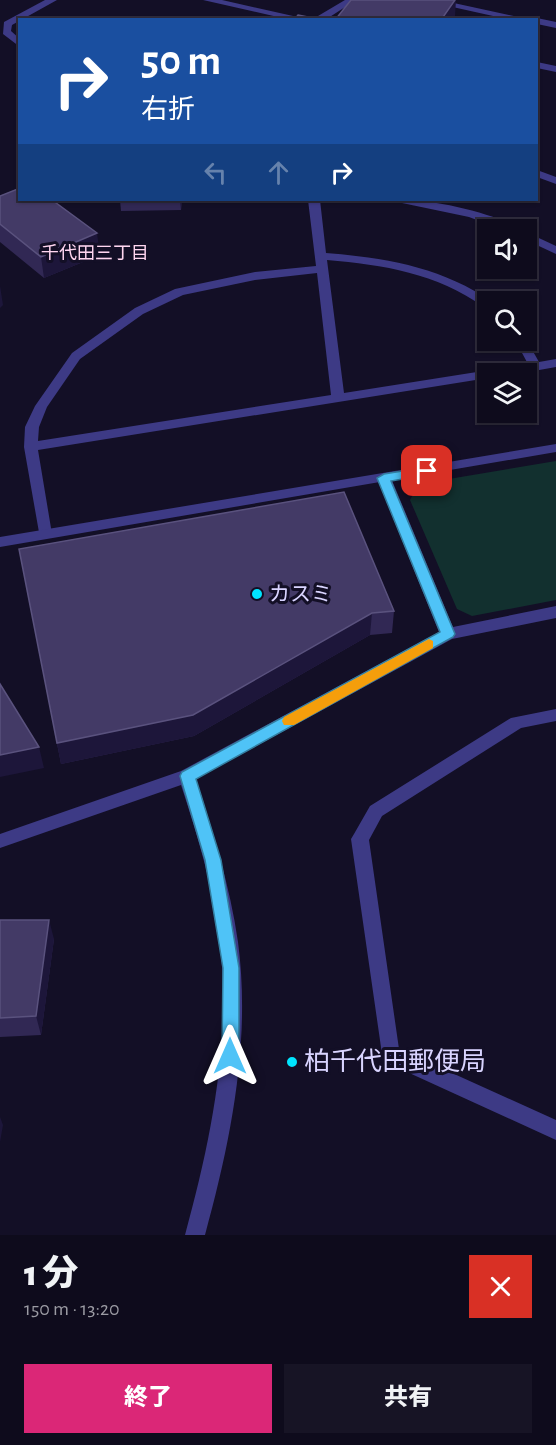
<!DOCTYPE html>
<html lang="ja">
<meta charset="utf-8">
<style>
body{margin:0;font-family:"Alegreya Sans","Noto Sans JP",sans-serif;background:#171425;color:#f1f3f6;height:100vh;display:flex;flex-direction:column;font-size:22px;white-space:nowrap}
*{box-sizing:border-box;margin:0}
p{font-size:20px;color:#9b9ba3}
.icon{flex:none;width:33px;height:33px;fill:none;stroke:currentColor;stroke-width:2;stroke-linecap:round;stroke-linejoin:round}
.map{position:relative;height:1235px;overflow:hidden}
.drawer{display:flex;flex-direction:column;background:#0e0b1c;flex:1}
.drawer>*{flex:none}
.hud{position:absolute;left:18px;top:18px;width:520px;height:183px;border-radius:0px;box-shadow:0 2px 4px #0004,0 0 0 2px #2e2b3b;background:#1a4fa0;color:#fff;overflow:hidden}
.tools{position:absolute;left:477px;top:219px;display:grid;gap:12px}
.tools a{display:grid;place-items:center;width:60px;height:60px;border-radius:0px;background:#0e0b1c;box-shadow:0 2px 4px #0004,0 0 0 2px #2e2b3b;font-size:30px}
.pin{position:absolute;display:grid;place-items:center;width:51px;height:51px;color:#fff;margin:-26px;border-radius:12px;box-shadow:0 3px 9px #0006}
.me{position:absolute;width:66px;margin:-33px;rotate:0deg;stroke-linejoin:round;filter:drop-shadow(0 0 4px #0008)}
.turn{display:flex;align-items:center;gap:21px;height:126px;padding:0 24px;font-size:27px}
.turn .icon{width:78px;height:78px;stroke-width:2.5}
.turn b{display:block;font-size:42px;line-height:51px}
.lanes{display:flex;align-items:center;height:57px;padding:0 24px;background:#0003;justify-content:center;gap:30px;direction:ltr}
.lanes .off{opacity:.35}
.round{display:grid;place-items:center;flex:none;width:63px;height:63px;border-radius:0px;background:#171425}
.summary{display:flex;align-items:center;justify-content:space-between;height:102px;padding:0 24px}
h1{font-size:36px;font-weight:800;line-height:45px}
.action{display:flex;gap:12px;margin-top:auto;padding:12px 24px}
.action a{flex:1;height:69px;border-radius:0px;background:#db2777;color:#fff;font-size:24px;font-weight:800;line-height:69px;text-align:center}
.action a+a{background:#171425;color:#f1f3f6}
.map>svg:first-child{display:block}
.green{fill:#12302f}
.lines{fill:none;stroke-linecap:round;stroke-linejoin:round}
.service{fill:#3d3a85;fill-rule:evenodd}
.pedestrian{fill:#3d3a85;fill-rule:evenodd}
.minor{fill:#3d3a85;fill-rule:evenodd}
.tertiary{fill:#3d3a85;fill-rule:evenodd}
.wall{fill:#312854}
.shaded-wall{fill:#1d163a}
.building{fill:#433a66;stroke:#5a527e;stroke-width:1.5}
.route{fill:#4fc3f7;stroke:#337fa1;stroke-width:1.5}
.slow{fill:#f59e0b}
.poi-dot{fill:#00e5ff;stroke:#130f26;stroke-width:2}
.labels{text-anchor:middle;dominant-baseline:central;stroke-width:6;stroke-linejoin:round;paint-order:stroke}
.far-neighbourhood-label{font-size:18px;fill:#ffd6f0;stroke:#130f26}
.poi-label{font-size:21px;fill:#d9d4ff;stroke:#130f26;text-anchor:start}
.near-poi-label{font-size:26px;fill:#d9d4ff;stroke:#130f26;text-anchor:start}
</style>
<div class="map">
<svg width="556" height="1235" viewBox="0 0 556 1235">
<rect width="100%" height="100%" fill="#130f26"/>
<path class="green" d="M 556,461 L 556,600 L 472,616 L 457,609 L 410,500 L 419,484 Z"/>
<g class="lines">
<path class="service" d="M 556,709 L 556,721 L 521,728 L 382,816 L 369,840 L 399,1049 L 556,1120 L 556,1140 L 383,1061 L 351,839 L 354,834 L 370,806 L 511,718 Z"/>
<path class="pedestrian" d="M 345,0 L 356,0 L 325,20 L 306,20 L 318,16 Z"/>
<path class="minor" d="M 45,0 L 57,0 L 12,25 L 11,31 L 20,39 L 20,47 L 3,34 L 4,22 Z
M 203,0 L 222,0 L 311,20 L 291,20 Z
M 421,0 L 440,0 L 532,20 L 511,20 Z
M 537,18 L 556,22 L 556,28 L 537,24 L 537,20 L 533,20 Z
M 537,62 L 556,66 L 556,72 L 537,68 Z
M 308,200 L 320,200 L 326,253 C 386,258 442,267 492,302 L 488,302 L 488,307 L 484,307 C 436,273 384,265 327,260 L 344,393 L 528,364 L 515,340 L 526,339 L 539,362 L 556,359 L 556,367 L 517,374 L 488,374 L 488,378 L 38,450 L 52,534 L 50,538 L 40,538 L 24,447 L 25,427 L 35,406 L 72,353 L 135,308 L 175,289 L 255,272 L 316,266 ZM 317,273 L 331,395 L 38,441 L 39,427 L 47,407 L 80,359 L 143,314 L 183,295 L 255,280 Z
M 396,200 C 423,197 499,213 520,230 L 503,230 L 469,217 L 402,203 Z
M 526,232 L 556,246 L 556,254 L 526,240 Z
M 384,473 L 391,478 L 453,627 L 556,606 L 556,618 L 452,639 L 196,779 C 213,832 230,886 238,942 C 251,1041 231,1140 205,1235 L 185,1235 C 211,1140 231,1042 220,944 C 214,889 198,837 181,785 L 0,848 L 0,834 L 181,771 L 439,632 L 377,478 Z"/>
<path class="tertiary" d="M 537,170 L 556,177 L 556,184 L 537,177 Z
M 556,444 L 556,452 L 0,547 L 0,537 Z"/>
</g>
<path class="wall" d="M 0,196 L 100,255 L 44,278 L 0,242 Z
M 120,200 L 182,200 L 181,210 L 121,211 Z
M 183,200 L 237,200 L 237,202 L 184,203 Z
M 19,549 L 394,611 L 392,633 L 370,635 L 194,736 L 61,764 Z
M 0,920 L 54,939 L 41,1035 L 0,1037 Z"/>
<path class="shaded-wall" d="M 455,0 L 456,0 L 455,16 L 453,20 L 441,20 Z
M 180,200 L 182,200 L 181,210 Z
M 97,233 L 100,255 L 44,278 L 41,257 Z
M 0,286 L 3,305 L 0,308 Z
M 372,613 L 370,635 L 194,736 L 61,764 L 57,743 Z
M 39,747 L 44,768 L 0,777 L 0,755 Z
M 49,920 L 54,939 L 41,1035 L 36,1016 Z
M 0,1117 L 3,1125 L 0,1142 Z"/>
<path class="building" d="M 351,0 L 455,0 L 441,20 L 335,20 Z
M 298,15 L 323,20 L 294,20 Z
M 20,188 L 20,200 L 52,200 L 97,233 L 41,257 L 0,224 L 0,196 Z
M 344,492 L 394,611 L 372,613 L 193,715 L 57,743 L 19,549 Z
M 0,684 L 39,747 L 0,755 Z
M 0,920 L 49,920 L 36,1016 L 0,1018 Z"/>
<path class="route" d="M 427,467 L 431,468 L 431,474 L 391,481 L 455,634 L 453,637 L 196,779 L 221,860 L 239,968 L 239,1056 L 236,1062 L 230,1064 L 224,1062 L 222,1056 L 223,968 L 205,860 L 180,776 L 182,772 L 440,632 L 377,478 L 384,474 Z"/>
<path class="slow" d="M 429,639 L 433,641 L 433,648 L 294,725 L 284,725 L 282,721 L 284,717 Z"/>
<g class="poi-dot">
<circle cx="257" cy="594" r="6"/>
<circle cx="292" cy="1062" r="6"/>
</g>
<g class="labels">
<g class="far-neighbourhood-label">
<text x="95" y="254">千代田三丁目</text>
</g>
<g class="poi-label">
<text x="269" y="594">カスミ</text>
</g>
<g class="near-poi-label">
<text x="304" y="1062">柏千代田郵便局</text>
</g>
</g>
</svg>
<div class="tools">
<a><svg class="icon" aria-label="sound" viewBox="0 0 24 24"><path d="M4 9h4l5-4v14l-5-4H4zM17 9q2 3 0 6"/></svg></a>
<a><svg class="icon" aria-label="search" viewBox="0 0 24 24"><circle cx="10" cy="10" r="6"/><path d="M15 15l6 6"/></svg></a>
<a><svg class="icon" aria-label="layers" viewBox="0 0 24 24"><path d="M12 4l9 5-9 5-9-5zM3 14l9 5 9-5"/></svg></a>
</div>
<div class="pin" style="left:427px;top:471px;background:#d93025"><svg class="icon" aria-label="arrive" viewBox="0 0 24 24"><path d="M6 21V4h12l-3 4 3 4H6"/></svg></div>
<svg class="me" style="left:230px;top:1056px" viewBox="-20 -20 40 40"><path d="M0-17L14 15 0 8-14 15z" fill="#4fc3f7" stroke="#fff" stroke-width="4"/></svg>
<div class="hud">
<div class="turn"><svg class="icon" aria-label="right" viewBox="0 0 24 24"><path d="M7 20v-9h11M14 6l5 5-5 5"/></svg><div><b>50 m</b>右折</div></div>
<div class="lanes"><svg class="icon off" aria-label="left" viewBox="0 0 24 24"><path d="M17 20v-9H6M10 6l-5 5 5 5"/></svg><svg class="icon off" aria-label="ahead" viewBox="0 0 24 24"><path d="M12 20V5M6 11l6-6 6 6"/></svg><svg class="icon" aria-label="right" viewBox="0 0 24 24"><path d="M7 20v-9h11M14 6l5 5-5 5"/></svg></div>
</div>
</div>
<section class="drawer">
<div class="summary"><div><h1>1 分</h1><p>150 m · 13:20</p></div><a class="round" style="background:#d93025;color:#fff"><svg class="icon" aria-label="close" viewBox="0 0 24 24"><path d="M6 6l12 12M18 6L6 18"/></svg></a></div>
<div class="action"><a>終了</a><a>共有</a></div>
</section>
